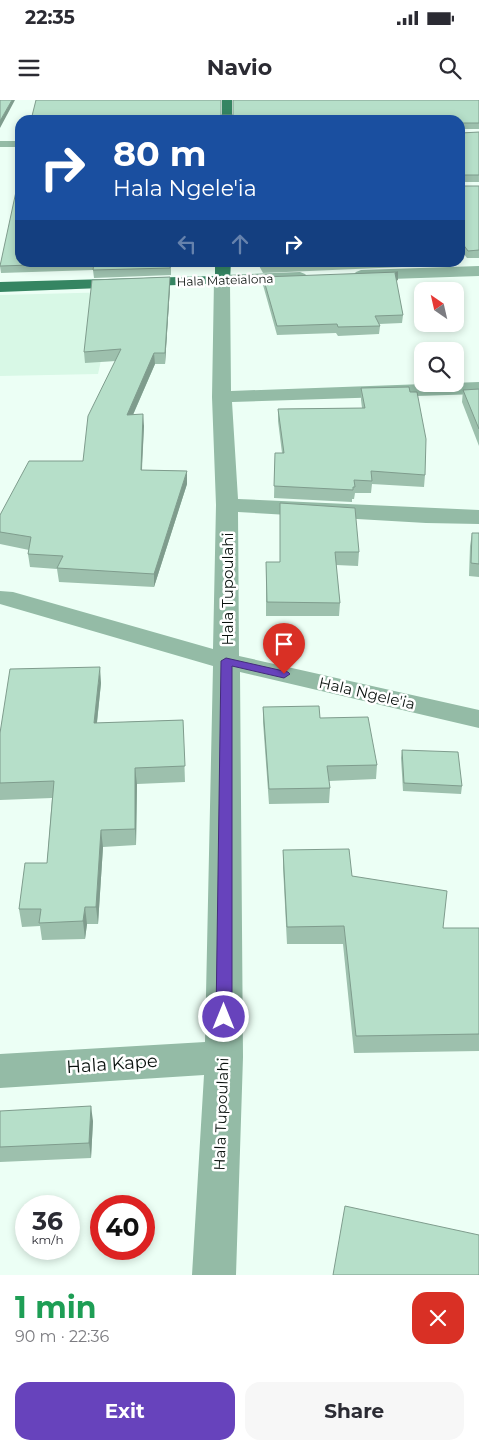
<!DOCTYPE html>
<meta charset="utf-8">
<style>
body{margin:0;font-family:Montserrat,sans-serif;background:#f7f7f7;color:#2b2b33;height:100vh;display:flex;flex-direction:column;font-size:19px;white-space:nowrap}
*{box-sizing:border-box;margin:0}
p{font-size:16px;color:#7c7c81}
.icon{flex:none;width:28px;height:28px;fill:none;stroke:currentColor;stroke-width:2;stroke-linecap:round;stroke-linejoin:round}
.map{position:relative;height:1175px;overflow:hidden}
.details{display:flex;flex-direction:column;background:#fff;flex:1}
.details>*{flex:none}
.guide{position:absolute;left:15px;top:15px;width:450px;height:152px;border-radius:15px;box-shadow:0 2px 8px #0003;background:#1a4fa0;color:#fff;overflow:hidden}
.needle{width:32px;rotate:326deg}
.buttons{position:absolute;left:414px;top:182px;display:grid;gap:10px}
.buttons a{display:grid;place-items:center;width:50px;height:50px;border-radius:10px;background:#fff;box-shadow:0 2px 8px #0003;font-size:25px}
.speed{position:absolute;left:15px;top:1095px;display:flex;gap:10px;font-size:25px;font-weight:700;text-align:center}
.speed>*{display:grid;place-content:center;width:65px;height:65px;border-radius:50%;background:#fff;box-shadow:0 2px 8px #0003;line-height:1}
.speed small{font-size:12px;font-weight:400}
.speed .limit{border:8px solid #d22;background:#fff;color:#111}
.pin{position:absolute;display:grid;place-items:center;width:42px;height:42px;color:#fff;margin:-51px -21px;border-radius:50% 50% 50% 0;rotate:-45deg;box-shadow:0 0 5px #0007}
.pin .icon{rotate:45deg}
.me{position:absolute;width:55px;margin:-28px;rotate:0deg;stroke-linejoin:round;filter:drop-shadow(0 0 4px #0008)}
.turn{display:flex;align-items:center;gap:18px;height:105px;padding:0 15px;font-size:22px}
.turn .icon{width:65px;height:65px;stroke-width:2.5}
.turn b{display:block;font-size:35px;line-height:42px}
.lanes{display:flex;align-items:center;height:48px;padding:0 15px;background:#0003;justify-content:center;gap:25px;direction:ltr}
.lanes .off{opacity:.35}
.round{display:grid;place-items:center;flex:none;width:52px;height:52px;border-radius:15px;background:#f7f7f7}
.headline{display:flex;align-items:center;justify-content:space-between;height:85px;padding:0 15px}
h1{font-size:30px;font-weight:700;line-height:38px;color:#1e9e55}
.cta{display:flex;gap:10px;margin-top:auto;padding:10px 15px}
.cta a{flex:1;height:58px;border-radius:15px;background:#6743bc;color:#fff;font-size:20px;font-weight:700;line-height:58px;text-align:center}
.cta a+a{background:#f7f7f7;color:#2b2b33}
.status{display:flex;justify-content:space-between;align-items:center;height:35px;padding:0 25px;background:#fff;direction:ltr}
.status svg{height:14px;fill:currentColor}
header{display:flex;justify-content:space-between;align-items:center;height:65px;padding:0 15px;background:#fff;font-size:22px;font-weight:700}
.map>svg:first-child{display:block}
.built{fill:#d8f8e6}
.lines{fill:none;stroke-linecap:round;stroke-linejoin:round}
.minor{fill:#94bba6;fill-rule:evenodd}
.major{fill:#358562;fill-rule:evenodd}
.wall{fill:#9dc0ad}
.shaded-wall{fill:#7f9c8d}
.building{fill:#b6dfc9;stroke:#7f9c8d}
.route{fill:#6743bc;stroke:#432c7a}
.labels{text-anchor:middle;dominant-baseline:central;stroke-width:5;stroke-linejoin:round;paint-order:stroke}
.far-street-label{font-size:12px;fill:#0b130f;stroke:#fff}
.street-label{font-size:15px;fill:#0b130f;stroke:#fff}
.near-street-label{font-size:18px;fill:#0b130f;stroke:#fff}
</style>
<div class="status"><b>22:35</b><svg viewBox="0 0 49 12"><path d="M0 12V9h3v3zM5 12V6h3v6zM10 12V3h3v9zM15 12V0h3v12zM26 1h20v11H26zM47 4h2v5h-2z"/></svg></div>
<header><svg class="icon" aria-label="menu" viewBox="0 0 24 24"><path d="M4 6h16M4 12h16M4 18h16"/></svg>Navio<svg class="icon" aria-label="search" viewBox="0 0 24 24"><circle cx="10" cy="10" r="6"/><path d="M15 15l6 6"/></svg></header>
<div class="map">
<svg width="479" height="1175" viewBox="0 0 479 1175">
<rect width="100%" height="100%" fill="#ecfff5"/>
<path class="built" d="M 116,192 L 98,274 L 0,276 L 0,195 Z"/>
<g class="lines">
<path class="minor" d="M 0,41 L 20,41 L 20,47 L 0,47 Z
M 479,166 L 479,176 L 361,180 L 356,178 L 353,175 L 356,172 L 361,170 Z
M 300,172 L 305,174 L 308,177 L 305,180 L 230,184 L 231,291 L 479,282 L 479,294 L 232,302 L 238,399 L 479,410 L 479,424 L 426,423 L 238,412 L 239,556 L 479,610 L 479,628 L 240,572 L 243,957 L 236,1175 L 192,1175 L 204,975 L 0,988 L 0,954 L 205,942 L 213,566 L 0,504 L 0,491 L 13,492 L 213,549 L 216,405 L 212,297 L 214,180 L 216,177 L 222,175 Z"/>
<path class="major" d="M 222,0 L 232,0 L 232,20 L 222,20 Z
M 215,162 L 231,162 L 230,180 L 228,183 L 0,192 L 0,182 L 215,176 Z"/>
</g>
<path class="wall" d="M 479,0 L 479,29 L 460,29 L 460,20 L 31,20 L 233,15 Z
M 460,32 L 461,33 L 479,32 L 479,82 L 460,82 Z
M 460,86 L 479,86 L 479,158 L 467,158 L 460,149 Z
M 20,162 L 177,162 L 177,167 L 171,167 L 171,175 L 94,178 L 93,170 L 1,173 L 0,166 Z
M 257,162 L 403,162 L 402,167 L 263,173 Z
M 170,177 L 170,187 L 165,264 L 155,264 L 133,315 L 144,326 L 142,370 L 187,371 L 187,384 L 154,487 L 59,482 L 57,469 L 30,467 L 28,454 L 29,450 L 0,444 L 0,415 L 83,361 L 116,261 L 85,263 L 84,252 Z
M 263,177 L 398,180 L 396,181 L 403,215 L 402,223 L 379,224 L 380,226 L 379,234 L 338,236 L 336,233 L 277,235 L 263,185 Z
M 361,288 L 425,375 L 424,387 L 372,384 L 371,393 L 355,393 L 354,399 L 352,399 L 352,402 L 274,398 L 275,353 L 282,353 L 278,321 L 278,309 L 362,308 L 361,300 Z
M 479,289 L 479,346 L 462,302 L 463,290 Z
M 280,403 L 359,452 L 358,466 L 336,465 L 340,503 L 339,516 L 266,516 L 266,462 L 280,462 Z
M 472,433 L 479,433 L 479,477 L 469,476 L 470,446 Z
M 101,583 L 97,623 L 183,620 L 185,682 L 137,684 L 136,745 L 103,747 L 98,824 L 87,824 L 85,839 L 42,840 L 40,826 L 22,827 L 19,809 L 47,763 L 52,698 L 0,700 L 0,633 Z
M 263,607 L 320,618 L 377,665 L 376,679 L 329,681 L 330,688 L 329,703 L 269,704 L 263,622 Z
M 402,650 L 462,686 L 461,694 L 403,691 L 401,658 Z
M 283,750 L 352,776 L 443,828 L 479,828 L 479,951 L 354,953 L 343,844 L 287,844 L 283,767 Z
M 0,1011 L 93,1021 L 91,1058 L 0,1062 Z"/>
<path class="shaded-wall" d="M 12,0 L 15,0 L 0,28 L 0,21 Z
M 398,172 L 398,180 L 394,181 L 395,173 Z
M 170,177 L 170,187 L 165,264 L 165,253 Z
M 154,253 L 155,264 L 128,326 L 127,315 Z
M 143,314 L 144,326 L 141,382 L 141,370 Z
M 187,371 L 187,384 L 154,487 L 154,474 Z
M 100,567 L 101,583 L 95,640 L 94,623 Z
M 135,668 L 137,684 L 136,745 L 135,729 Z
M 101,730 L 103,747 L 98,824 L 96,807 Z
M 85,807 L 87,824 L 85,839 L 83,821 Z
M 91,1006 L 93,1021 L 91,1058 L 89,1043 Z"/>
<path class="building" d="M 0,0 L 12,0 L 0,21 Z
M 36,0 L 221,0 L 221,15 L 233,15 L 233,0 L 479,0 L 479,23 L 461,23 L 460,25 L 460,20 L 31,20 Z
M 460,32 L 461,33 L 479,32 L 479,75 L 460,75 Z
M 20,73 L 20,162 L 171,162 L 170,168 L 93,170 L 94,163 L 0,166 Z
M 460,86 L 479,86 L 479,150 L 468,151 L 460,140 Z
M 261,162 L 336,162 L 263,166 Z
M 398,172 L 395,173 L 403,215 L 375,216 L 380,226 L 338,227 L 337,224 L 277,226 L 263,177 Z
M 170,177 L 165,253 L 154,253 L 127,315 L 143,314 L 141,370 L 187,371 L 154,474 L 57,468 L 63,456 L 28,454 L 31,437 L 0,432 L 0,415 L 29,361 L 83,361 L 88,316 L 121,249 L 84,252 L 92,180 Z
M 409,287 L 410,292 L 417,292 L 426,339 L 425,375 L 371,371 L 372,381 L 354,380 L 355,387 L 353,387 L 353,390 L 274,386 L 275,353 L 284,353 L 278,309 L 365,308 L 361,288 Z
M 479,289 L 479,329 L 463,290 Z
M 280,403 L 355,408 L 359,452 L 335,452 L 340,503 L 267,502 L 266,462 L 280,462 Z
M 472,433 L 479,433 L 479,464 L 471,463 Z
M 100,567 L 94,623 L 183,620 L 185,666 L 135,668 L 135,729 L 101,730 L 96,807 L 85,807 L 83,821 L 39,823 L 41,809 L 19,809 L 25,763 L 47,763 L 54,681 L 0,683 L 0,633 L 10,569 Z
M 319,606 L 320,618 L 368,617 L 377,665 L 327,666 L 330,688 L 269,689 L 263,607 Z
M 402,650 L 458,652 L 462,686 L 404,683 Z
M 349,749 L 352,776 L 447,791 L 443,828 L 479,828 L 479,934 L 356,936 L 344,826 L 287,827 L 283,750 Z
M 91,1006 L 89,1043 L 0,1047 L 0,1011 Z
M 345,1106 L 479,1135 L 479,1175 L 333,1175 Z"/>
<path class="route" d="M 226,558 L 288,572 L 290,574 L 284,578 L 232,566 L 232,917 L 230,922 L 224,924 L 219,922 L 216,917 L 221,561 Z"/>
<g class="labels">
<g class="far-street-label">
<text transform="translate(225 180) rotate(-2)">Hala Mateialona</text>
</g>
<g class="street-label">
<text transform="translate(227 489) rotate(-90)">Hala Tupoulahi</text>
<text transform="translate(367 593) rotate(13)">Hala Ngele'ia</text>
<text transform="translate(221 1014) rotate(-88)">Hala Tupoulahi</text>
</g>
<g class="near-street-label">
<text transform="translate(112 964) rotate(-4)">Hala Kape</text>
</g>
</g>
</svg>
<div class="buttons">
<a><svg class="needle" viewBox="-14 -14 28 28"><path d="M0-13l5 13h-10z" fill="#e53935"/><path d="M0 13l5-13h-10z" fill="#7c7c81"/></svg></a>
<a><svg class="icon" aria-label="search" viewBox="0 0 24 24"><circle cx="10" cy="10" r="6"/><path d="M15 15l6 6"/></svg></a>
</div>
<div class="speed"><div>36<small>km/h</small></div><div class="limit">40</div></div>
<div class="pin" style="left:284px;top:574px;background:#d93025"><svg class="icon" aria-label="arrive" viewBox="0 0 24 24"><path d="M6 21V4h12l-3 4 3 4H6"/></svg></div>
<svg class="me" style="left:224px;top:917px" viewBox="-20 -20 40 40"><circle r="17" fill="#6743bc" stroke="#fff" stroke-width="3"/><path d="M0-11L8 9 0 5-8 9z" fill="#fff"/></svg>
<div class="guide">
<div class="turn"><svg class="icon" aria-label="right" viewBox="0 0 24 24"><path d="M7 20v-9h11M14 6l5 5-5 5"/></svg><div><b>80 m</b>Hala Ngele'ia</div></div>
<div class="lanes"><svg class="icon off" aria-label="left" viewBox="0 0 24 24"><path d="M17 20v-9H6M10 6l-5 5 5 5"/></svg><svg class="icon off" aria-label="ahead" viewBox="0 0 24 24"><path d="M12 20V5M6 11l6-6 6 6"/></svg><svg class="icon" aria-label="right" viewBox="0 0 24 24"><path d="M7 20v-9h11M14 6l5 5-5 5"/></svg></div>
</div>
</div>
<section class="details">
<div class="headline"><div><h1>1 min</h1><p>90 m · 22:36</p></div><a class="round" style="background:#d93025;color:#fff"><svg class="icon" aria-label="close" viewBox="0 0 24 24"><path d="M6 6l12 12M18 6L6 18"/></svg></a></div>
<div class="cta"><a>Exit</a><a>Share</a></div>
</section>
